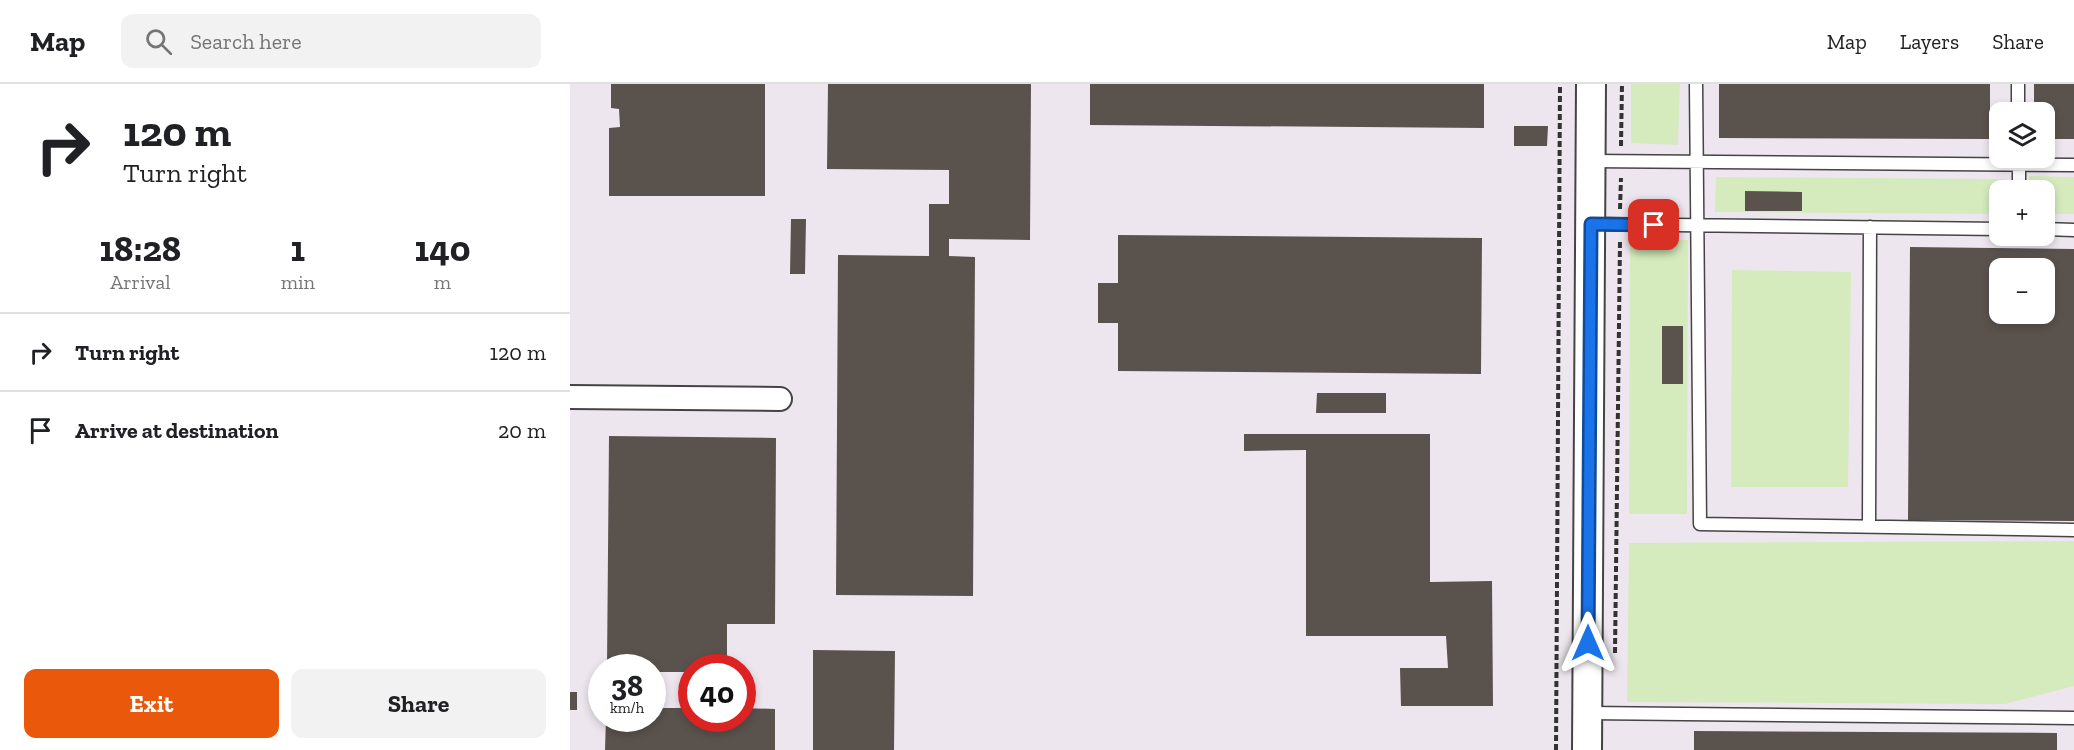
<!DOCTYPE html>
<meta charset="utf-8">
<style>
body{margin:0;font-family:"Zilla Slab",serif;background:#f2f2f2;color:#202124;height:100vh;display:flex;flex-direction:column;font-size:22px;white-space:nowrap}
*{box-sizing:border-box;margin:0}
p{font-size:20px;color:#757577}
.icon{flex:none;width:33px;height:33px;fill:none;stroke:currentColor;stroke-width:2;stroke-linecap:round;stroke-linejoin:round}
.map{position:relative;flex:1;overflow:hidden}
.side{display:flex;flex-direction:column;background:#fff;width:570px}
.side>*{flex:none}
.banner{background:#fff;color:#202124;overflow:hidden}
.controls{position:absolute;left:1419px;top:18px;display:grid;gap:12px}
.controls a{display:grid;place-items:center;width:66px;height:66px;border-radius:12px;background:#fff;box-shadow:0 3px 9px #0003;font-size:30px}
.speed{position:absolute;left:18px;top:570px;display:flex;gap:12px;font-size:30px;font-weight:700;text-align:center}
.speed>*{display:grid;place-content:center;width:78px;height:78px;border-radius:50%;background:#fff;box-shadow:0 3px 9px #0003;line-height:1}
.speed small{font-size:15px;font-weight:400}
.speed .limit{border:9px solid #d22;background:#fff;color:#111}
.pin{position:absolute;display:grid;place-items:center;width:51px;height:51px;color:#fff;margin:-26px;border-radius:12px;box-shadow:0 3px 9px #0006}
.me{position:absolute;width:66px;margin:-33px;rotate:0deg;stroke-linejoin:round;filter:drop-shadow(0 0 4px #0008)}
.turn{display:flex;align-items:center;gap:21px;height:126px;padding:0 24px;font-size:27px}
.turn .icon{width:78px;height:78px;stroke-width:2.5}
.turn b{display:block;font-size:42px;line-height:51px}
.eta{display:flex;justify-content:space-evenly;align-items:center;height:102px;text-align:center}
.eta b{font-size:36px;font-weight:700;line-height:42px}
.cta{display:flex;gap:12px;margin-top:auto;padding:12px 24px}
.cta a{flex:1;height:69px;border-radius:12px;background:#ea580c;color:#fff;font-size:24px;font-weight:700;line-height:69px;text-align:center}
.cta a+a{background:#f2f2f2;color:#202124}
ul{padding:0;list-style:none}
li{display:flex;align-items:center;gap:18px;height:78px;padding:0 24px;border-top:2px solid #e0e0e0}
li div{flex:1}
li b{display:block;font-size:22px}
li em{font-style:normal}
header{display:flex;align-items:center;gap:36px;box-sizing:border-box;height:84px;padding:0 30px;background:#fff;border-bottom:2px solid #e0e0e0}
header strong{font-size:28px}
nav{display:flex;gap:33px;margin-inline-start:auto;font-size:21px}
.search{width:420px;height:54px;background:#f2f2f2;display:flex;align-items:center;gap:15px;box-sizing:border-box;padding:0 21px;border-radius:12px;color:#757577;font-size:22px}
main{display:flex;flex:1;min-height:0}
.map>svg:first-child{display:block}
.industrial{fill:#eee6ef;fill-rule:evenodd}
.green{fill:#d5ebbd}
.building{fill:#5a524d;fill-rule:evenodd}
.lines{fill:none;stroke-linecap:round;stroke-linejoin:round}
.service-casing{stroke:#444;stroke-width:15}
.minor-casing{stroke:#444;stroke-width:26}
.tertiary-casing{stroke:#444;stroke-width:32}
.path{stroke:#333;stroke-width:4;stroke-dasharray:6 3;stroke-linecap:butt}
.service{stroke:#fff;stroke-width:12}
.minor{stroke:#fff;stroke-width:22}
.tertiary{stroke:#fff;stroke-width:28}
.route-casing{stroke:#114b97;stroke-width:15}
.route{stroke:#1a73e8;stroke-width:10}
</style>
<header>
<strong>Map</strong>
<div class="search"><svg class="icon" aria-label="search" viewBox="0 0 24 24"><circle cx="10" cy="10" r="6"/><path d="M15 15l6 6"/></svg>Search here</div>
<nav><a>Map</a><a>Layers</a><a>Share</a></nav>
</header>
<main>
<section class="side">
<div class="banner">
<div class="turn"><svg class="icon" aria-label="right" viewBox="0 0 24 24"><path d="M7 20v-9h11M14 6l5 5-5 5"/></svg><div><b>120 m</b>Turn right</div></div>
</div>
<div class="eta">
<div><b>18:28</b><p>Arrival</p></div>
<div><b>1</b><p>min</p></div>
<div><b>140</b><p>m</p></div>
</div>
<ul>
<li><svg class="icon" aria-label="right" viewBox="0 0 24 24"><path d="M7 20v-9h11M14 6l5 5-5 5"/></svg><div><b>Turn right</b></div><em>120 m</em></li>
<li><svg class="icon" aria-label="arrive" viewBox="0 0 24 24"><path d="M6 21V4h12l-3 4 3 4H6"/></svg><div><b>Arrive at destination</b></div><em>20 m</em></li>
</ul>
<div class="cta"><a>Exit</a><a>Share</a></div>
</section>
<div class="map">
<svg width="1504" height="666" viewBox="0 0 1504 666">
<rect width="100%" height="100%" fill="#fffdf5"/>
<path class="industrial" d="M 0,0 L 1504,0 L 1504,666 L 0,666 ZM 1430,28 L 1474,28 L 1474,74 L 1430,74 ZM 1430,106 L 1474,106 L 1474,152 L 1430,152 ZM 1430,184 L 1474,184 L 1474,230 L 1430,230 ZM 32,584 L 82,584 L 82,634 L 32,634 ZM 122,584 L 172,584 L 172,634 L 122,634 Z"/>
<path class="green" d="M 1061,0 L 1110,0 L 1108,61 L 1061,59 Z
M 1459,92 L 1504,93 L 1504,130 L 1475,130 L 1474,106 L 1459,106 Z
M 1146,93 L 1433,95 L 1433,106 L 1430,106 L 1429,130 L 1145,128 Z
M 1060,155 L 1118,156 L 1117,430 L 1059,430 Z
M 1162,186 L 1281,188 L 1278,403 L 1161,403 Z
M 1504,457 L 1504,602 L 1435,620 L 1057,618 L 1059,459 Z"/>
<path class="building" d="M 41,0 L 195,0 L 195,112 L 39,112 L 39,44 L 50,43 L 49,25 L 41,24 Z
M 258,0 L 461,0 L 460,156 L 379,155 L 379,172 L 405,173 L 403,512 L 266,511 L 268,171 L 359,172 L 359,120 L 379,120 L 379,86 L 257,85 Z
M 520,0 L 914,0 L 914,44 L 520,41 Z
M 1149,0 L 1420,0 L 1420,55 L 1149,54 Z
M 1464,0 L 1504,0 L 1504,55 L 1474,55 L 1474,28 L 1464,28 Z
M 944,42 L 978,42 L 977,62 L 944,62 Z
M 1175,107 L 1232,108 L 1232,127 L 1175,127 Z
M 221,135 L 236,135 L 235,190 L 220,190 Z
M 548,151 L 912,154 L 911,290 L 548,287 L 548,239 L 528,239 L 528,199 L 548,199 Z
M 1340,163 L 1504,165 L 1504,437 L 1338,436 ZM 1430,184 L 1474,184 L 1474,230 L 1430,230 Z
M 1092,242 L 1113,242 L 1113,300 L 1092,300 Z
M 747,309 L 816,309 L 816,329 L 746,329 Z
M 674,350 L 860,350 L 860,498 L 922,497 L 923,622 L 831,622 L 830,584 L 878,584 L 876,552 L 736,552 L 736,366 L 674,367 Z
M 39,352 L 206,354 L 205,540 L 157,540 L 157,584 L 122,584 L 122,588 L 82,588 L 82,584 L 37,584 Z
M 243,566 L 325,567 L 324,666 L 243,666 Z
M 0,608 L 7,608 L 7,626 L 0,626 Z
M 82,624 L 122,624 L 122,634 L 172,634 L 172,624 L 205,625 L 205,666 L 35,666 L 36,634 L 82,634 Z
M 1124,647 L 1487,649 L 1487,666 L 1124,666 Z"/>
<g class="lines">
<g class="service-casing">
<path id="service" d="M 1126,0 L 1130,440 L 1504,446
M 1448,0 L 1448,28
M 1449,75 L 1449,106
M 1020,77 L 1504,81
M 1021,140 L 1430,145
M 1474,145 L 1504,146
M 1299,442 L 1300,143
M 1018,629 L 1504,634"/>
</g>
<g class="minor-casing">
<path id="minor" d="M 0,313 L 210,315"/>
</g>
<g class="tertiary-casing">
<path id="tertiary" d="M 1017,666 L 1021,0"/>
</g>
<path class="path" d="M 1051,62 L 1052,0
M 1050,125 L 1051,94
M 1045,569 L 1050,157
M 986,666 L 990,0"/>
<use href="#service" class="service"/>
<use href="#minor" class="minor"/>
<use href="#tertiary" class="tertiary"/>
</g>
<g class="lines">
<g class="route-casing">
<path id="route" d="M 1018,559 L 1021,140 L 1084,141"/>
</g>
<use href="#route" class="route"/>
</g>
</svg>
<div class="controls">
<a><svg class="icon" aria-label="layers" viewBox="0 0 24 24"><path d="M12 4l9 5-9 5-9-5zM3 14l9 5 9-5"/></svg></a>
<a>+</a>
<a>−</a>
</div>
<div class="speed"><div>38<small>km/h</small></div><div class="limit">40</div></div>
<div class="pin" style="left:1084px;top:141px;background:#d93025"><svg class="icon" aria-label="arrive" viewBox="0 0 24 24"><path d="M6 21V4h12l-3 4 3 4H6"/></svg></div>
<svg class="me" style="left:1018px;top:559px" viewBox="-20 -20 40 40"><path d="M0-17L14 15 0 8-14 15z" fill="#1a73e8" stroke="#fff" stroke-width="4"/></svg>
</div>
</main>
